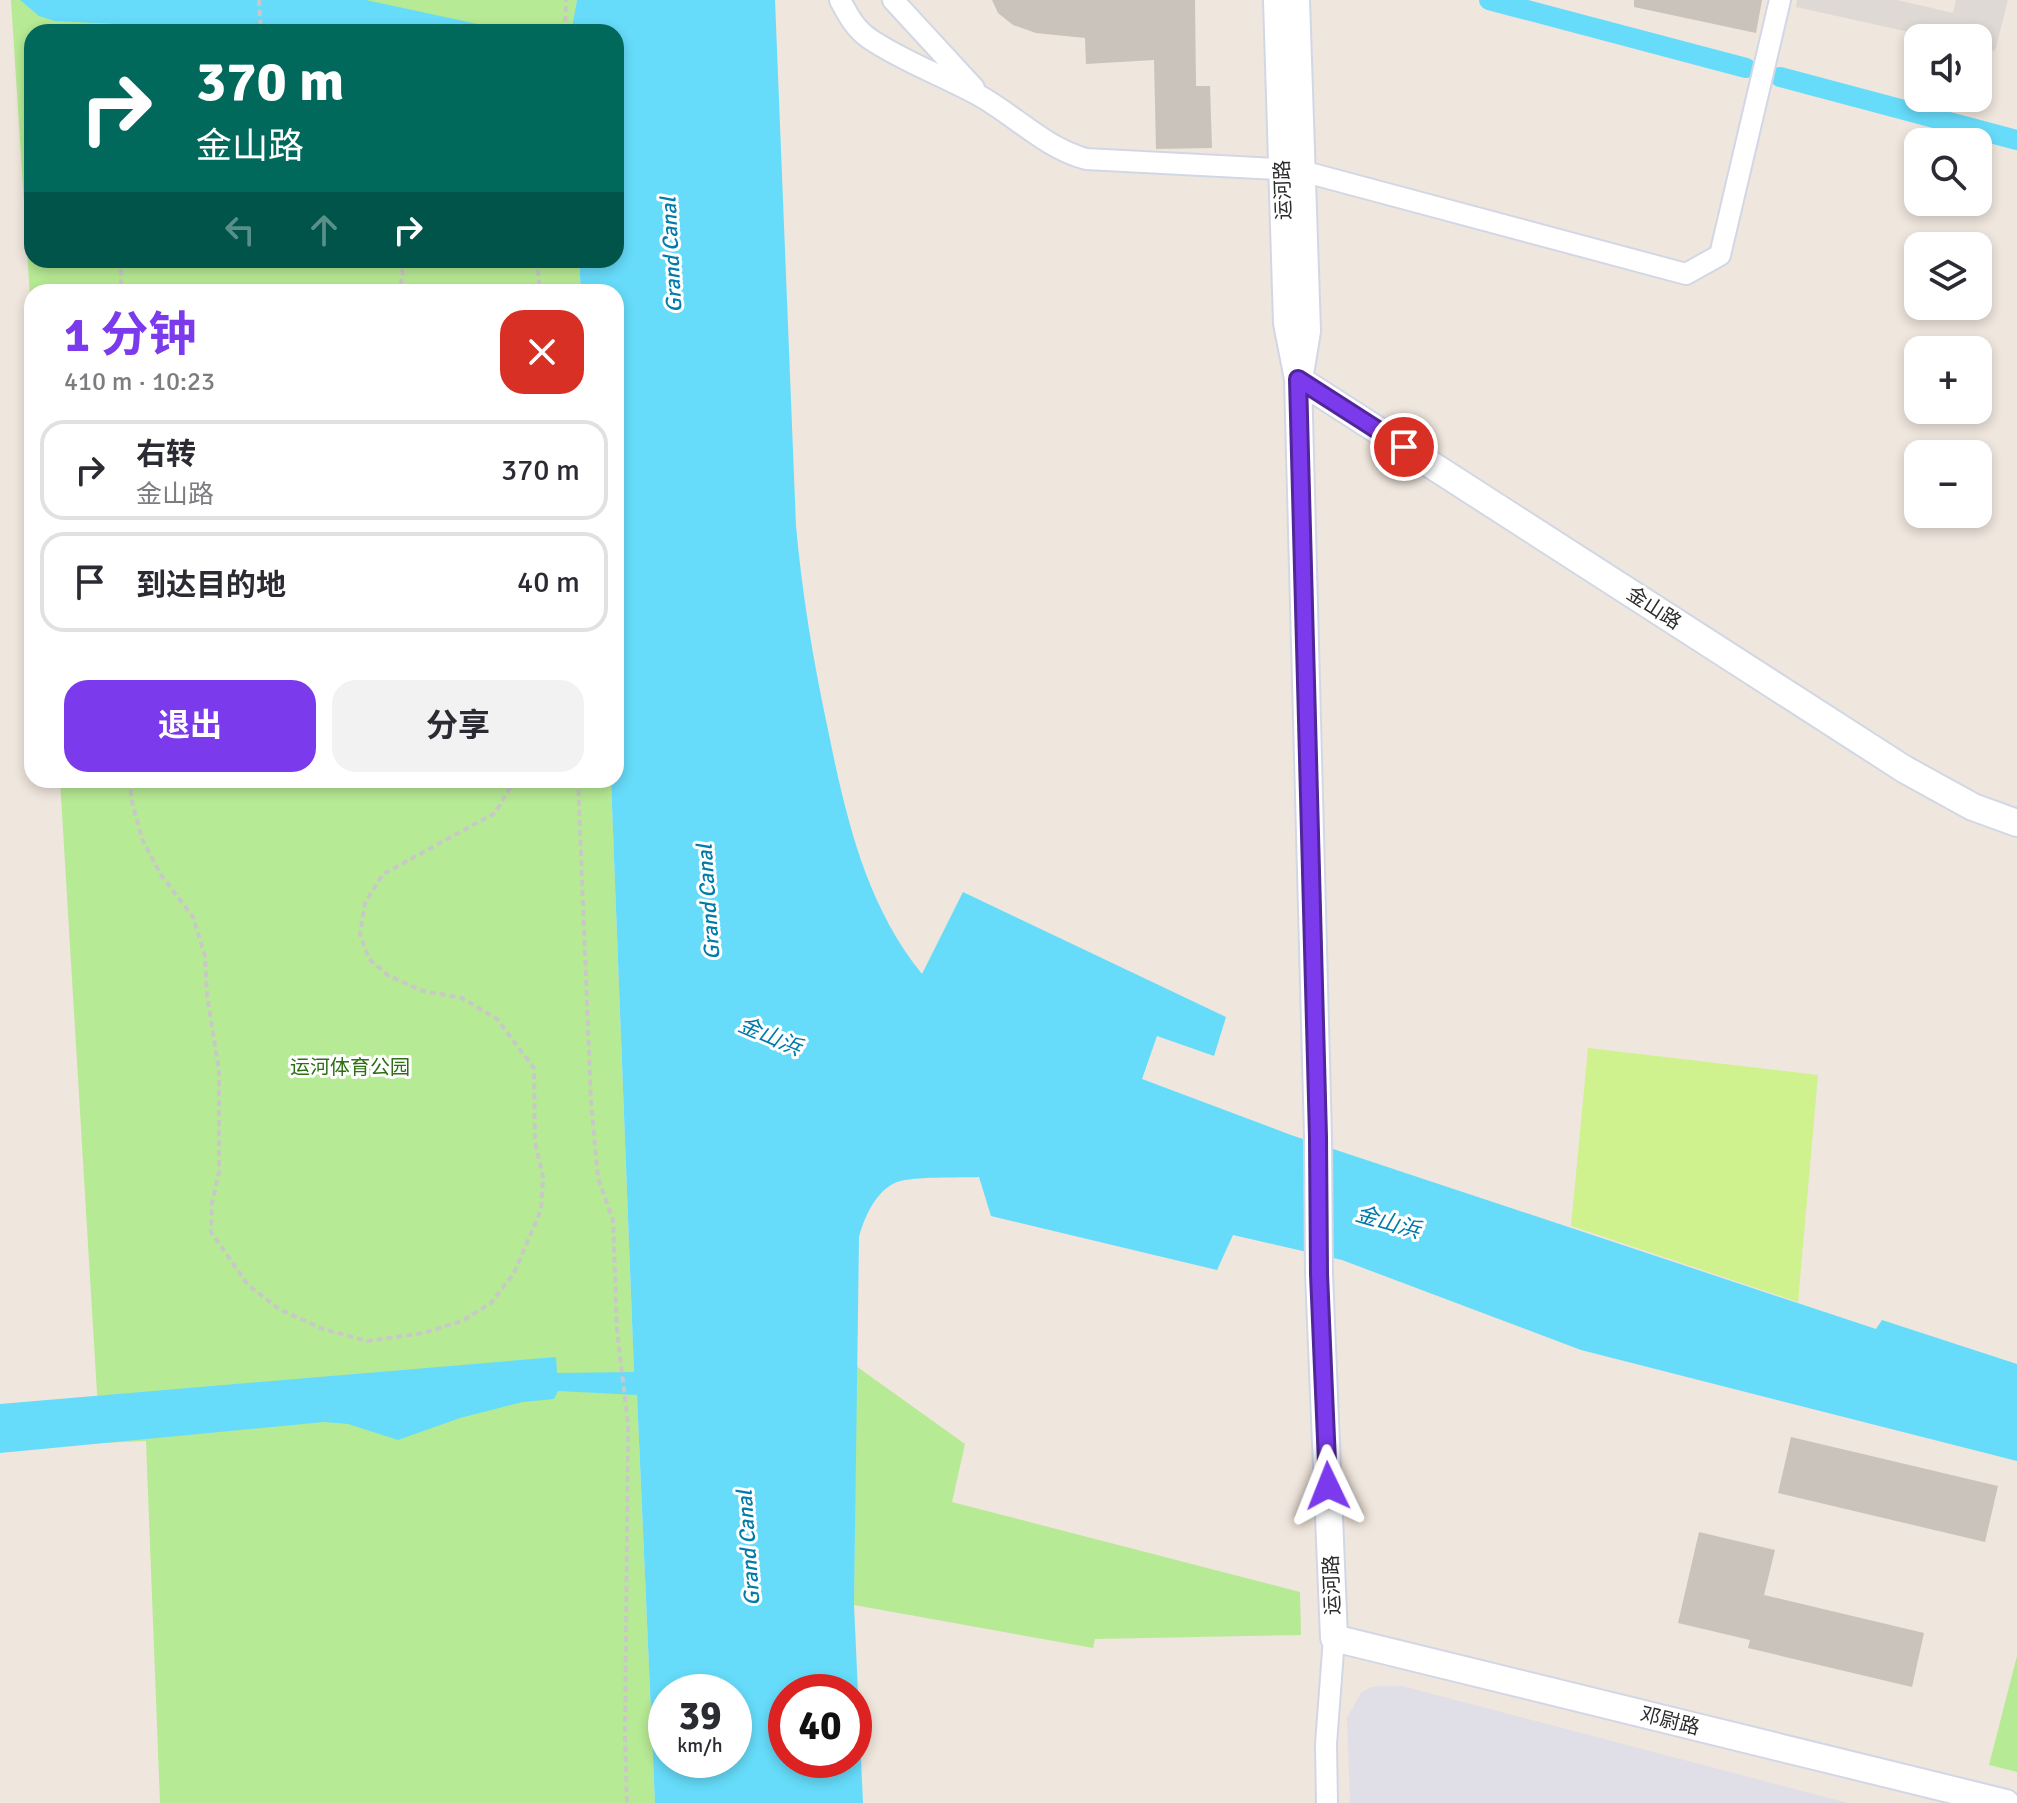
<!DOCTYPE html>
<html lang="zh">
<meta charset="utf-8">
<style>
body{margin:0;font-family:Signika,"Noto Sans SC",sans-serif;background:#f2f2f3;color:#2b2b33;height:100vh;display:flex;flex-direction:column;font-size:30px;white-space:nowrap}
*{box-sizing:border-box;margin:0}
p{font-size:26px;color:#7c7c81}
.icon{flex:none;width:44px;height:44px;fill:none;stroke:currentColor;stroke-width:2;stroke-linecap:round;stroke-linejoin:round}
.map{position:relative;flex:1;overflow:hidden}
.side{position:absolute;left:24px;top:284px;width:600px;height:504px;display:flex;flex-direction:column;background:#fff;border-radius:24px;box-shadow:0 4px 12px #0003}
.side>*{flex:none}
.guide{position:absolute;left:24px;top:24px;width:600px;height:244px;border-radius:24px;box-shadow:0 4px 12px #0003;background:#00695c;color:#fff;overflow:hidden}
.fabs{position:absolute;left:1904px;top:24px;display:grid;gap:16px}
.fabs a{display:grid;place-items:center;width:88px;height:88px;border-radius:16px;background:#fff;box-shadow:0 4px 12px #0003;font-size:40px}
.speed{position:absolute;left:648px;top:1674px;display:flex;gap:16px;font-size:40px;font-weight:700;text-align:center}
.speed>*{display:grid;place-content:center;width:104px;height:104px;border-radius:50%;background:#fff;box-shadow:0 4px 12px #0003;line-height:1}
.speed small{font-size:20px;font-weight:400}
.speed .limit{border:12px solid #d22;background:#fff;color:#111}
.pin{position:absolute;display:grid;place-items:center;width:68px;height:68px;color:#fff;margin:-34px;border:4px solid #fff;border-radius:50%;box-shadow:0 2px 8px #0007}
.me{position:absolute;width:88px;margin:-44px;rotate:358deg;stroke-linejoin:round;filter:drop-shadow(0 0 6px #0008)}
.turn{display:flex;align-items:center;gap:28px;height:168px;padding:0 40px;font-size:36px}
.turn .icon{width:104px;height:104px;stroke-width:2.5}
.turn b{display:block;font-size:56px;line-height:68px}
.lanes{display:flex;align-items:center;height:76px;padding:0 40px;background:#0003;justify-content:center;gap:40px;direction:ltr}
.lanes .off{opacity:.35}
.round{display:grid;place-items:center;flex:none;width:84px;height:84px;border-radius:24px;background:#f2f2f3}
.summary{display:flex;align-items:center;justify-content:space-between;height:136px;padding:0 40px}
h1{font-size:48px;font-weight:700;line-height:60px;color:#7c3aed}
.primary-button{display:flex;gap:16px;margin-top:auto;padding:16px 40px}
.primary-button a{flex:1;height:92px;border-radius:24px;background:#7c3aed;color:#fff;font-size:32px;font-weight:700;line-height:92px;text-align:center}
.primary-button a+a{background:#f2f2f3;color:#2b2b33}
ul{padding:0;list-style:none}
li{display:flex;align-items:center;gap:24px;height:100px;margin:0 16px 12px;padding:0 24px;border:4px solid #e1e1e2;border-radius:24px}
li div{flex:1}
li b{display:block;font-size:30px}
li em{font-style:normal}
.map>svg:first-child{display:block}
.industrial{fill:#e0dee6}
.green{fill:#b7ea94}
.pitch{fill:#cff28f}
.plaza{fill:#ded9d4}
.water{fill:#66dcfa;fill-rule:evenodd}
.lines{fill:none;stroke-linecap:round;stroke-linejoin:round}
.canal{stroke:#66dcfa;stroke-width:20}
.building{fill:#cac3bc}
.minor-casing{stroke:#d2d7e6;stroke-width:24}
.tertiary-casing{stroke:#d2d7e6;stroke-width:30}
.path{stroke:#c8c8c8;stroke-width:4;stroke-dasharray:6 4;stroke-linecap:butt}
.minor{stroke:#fff;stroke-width:20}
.tertiary{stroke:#fff;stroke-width:26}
.route-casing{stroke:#51269a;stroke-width:20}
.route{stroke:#7c3aed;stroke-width:14}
.labels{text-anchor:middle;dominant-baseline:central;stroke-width:6;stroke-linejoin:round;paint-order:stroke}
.street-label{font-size:20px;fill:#2c2c2c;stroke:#fff}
.park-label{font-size:20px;fill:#2d7014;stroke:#fff}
.water-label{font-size:22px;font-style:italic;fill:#017baa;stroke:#fff}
</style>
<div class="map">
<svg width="2017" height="1803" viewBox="0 0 2017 1803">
<rect width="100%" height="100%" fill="#efe6dd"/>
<path class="industrial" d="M 1384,1686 L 1402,1686 L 1848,1803 L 1350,1803 L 1347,1718 L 1361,1693 L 1371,1687 Z"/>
<path class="green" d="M 11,0 L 577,0 L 571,32 L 32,32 L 32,260 L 579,260 L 581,292 L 32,292 L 32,329 Z
M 60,780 L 611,780 L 634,1373 L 637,1395 L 655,1803 L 160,1803 L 146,1441 L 100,1443 Z
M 856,1366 L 965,1444 L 952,1502 L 1300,1592 L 1301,1635 L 1095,1639 L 1093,1648 L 854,1605 Z
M 2017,1656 L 2017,1772 L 1989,1765 Z"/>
<path class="pitch" d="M 1588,1048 L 1818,1075 L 1798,1302 L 1571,1226 Z"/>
<path class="plaza" d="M 1797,0 L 1897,0 L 1953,13 L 1956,0 L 2008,0 L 1995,51 L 1978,47 L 1978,38 L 1936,38 L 1796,7 Z"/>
<path class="water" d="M 20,0 L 366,0 L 515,32 L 231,32 L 203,28 L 55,21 L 39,16 Z
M 577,0 L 775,0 L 796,526 C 802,593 813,659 827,725 C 845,813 864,902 922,974 L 963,892 L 1226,1017 L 1214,1056 L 1157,1036 L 1142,1079 L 1291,1135 L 1876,1329 L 1882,1320 L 2017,1364 L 2017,1461 L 1581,1350 L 1342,1260 L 1233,1235 L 1217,1270 L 991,1216 L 979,1177 C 958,1178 915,1176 897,1182 C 876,1190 864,1218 859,1237 L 854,1605 L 863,1803 L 655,1803 L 637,1395 L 558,1391 L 554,1399 L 523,1402 L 460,1418 L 398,1440 L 348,1424 L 324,1422 L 0,1453 L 0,1404 L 556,1357 L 557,1373 L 634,1372 L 611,780 L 616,780 L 616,292 L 581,292 L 579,260 L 616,260 L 616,32 L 571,32 ZM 666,1692 L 734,1692 L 734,1760 L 666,1760 ZM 786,1692 L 854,1692 L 854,1760 L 786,1760 Z"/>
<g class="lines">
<path class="canal" d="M 1489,0 L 1746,68
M 1780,77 L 2017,140"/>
</g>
<path class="building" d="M 992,0 L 1195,0 L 1196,86 L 1210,86 L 1212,148 L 1156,149 L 1154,60 L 1086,64 L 1085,38 L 1036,33 L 1013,25 L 998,13 Z
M 1634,0 L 1762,0 L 1756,33 L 1634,7 Z
M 1791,1437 L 1998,1486 L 1985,1542 L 1778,1493 Z
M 1699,1532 L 1775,1550 L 1764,1595 L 1924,1633 L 1912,1687 L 1748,1648 L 1750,1640 L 1678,1623 Z"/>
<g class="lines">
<g class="minor-casing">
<path id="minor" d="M 840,0 C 848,15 855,29 870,39 C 904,62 944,76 980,96 C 1017,117 1044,147 1086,159 L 1298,170 L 1686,274 L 1720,255 L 1780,0
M 893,0 L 974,88
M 1327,1803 L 1326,1744 L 1334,1638"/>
</g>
<g class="tertiary-casing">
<path id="tertiary" d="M 1277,0 L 1287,323 L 1298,379 L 1318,1137 L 1319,1274 L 1334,1638 L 2006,1803
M 1296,0 L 1307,331 L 1301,368
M 1298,379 L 1904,769 L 1973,807 L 2017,823"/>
</g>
<path class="path" d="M 259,0 L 261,32
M 565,32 L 566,0
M 117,260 L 121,270 L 121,292
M 398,260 L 403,274 L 399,292
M 537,260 L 540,292
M 131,780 L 131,798 L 142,839 L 161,875 L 193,917 L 205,956 L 207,995 L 219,1071 L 219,1172 L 212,1203 L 211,1232 L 248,1285 L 279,1309 L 323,1329 L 367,1341 L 423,1333 L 462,1321 L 491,1303 L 514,1273 L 541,1210 L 543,1177 L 535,1142 L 534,1068 L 497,1019 L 462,998 L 423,991 L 389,976 L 369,959 L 360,934 L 365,903 L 383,874 L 495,813 L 515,780
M 578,780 L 591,1102 L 598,1178 L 613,1220 L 617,1330 L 628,1424 L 625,1739 L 627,1803"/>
<use href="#minor" class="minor"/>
<use href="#tertiary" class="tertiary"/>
</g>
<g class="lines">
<g class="route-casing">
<path id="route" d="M 1328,1486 L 1319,1274 L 1318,1137 L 1298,379 L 1404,447"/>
</g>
<use href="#route" class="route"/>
</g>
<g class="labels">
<g class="street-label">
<text transform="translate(1283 190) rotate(-92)">运河路</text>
<text transform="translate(1654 608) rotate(33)">金山路</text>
<text transform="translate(1332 1585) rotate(-92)">运河路</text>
<text transform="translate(1670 1721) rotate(14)">邓尉路</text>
</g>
<g class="park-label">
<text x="350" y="1067">运河体育公园</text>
</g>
<g class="water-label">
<text transform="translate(671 255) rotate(-93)">Grand Canal</text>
<text transform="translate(708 902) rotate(-94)">Grand Canal</text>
<text transform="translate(770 1036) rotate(23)">金山浜</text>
<text transform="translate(1388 1222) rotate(16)">金山浜</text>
<text transform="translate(748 1548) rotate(-94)">Grand Canal</text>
</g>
</g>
</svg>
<div class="fabs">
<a><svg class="icon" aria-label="sound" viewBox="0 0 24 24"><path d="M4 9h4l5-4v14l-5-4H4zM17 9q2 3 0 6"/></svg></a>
<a><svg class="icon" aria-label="search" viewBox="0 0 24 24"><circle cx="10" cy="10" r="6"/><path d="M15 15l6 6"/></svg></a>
<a><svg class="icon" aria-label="layers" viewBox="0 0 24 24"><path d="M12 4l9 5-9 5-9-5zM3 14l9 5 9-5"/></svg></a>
<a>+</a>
<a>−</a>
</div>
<div class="speed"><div>39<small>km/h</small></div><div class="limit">40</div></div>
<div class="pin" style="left:1404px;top:447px;background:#d93025"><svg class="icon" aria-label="arrive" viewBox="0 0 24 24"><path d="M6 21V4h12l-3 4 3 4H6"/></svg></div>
<svg class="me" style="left:1328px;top:1486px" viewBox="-20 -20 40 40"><path d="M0-17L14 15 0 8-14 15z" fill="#7c3aed" stroke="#fff" stroke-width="4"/></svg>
<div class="guide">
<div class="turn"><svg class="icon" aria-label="right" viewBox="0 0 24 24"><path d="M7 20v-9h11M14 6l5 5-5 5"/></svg><div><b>370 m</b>金山路</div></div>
<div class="lanes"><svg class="icon off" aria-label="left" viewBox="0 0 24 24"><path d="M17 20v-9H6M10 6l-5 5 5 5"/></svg><svg class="icon off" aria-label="ahead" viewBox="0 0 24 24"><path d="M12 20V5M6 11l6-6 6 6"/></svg><svg class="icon" aria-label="right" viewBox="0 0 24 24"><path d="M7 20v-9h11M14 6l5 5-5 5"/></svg></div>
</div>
<section class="side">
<div class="summary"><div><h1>1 分钟</h1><p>410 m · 10:23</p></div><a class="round" style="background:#d93025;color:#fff"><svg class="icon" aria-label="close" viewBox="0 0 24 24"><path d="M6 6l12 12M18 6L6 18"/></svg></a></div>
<ul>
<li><svg class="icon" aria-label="right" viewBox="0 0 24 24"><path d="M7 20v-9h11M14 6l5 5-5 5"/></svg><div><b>右转</b><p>金山路</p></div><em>370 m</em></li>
<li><svg class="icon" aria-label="arrive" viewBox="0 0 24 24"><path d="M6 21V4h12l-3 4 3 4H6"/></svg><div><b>到达目的地</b></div><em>40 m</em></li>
</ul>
<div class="primary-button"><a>退出</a><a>分享</a></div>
</section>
</div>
